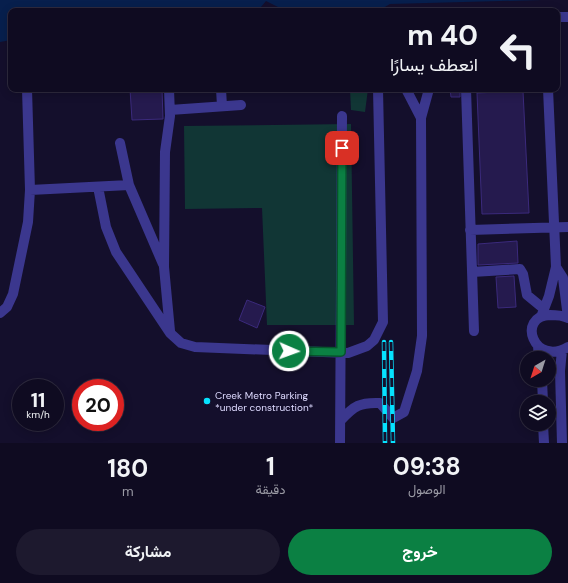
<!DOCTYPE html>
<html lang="ar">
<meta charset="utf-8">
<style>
body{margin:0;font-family:"DM Sans",Vazirmatn,sans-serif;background:#1d192e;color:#f1f3f6;direction:rtl;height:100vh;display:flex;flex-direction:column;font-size:15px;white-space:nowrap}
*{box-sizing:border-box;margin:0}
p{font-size:13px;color:#9b9ba5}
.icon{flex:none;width:22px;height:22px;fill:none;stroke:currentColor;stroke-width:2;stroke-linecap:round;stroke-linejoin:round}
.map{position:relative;height:443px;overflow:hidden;direction:ltr}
.side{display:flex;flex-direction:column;background:#0f0b21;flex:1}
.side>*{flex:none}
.banner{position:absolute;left:8px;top:8px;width:552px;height:84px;border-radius:8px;box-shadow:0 2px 10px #0003,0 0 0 1px #2f2b3f;direction:rtl;background:#0f0b21;color:#f1f3f6;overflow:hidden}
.needle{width:26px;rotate:219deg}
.tools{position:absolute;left:520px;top:351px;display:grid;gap:8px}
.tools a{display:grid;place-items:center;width:36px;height:36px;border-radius:50%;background:#0f0b21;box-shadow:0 2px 10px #0003,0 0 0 1px #2f2b3f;font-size:20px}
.speed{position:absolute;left:12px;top:379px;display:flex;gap:8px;font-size:20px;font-weight:700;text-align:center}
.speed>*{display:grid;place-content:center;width:52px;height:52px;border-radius:50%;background:#0f0b21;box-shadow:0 2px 10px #0003,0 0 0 1px #2f2b3f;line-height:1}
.speed small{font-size:10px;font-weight:400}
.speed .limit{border:6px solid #d22;background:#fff;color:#111}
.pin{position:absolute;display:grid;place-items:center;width:34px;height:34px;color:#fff;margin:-17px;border-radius:8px;box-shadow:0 2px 6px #0006}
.me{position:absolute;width:44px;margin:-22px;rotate:92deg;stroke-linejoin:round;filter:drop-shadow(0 0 3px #0008)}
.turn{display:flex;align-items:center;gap:14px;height:84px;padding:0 16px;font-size:18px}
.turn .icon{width:52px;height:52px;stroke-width:2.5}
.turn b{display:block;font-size:28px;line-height:34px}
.eta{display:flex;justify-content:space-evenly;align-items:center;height:68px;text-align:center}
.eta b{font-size:24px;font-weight:700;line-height:28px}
.button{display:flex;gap:8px;margin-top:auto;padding:8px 16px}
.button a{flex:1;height:46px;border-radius:24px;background:#0b8043;color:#fff;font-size:16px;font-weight:700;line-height:46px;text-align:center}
.button a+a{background:#1d192e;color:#f1f3f6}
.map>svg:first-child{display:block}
.green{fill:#113635}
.water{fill:#071f4d}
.building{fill:#251a4e;stroke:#3b2a7c}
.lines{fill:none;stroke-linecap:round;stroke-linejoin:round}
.minor{stroke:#3b378e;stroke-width:10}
.rail-casing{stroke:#06e2ff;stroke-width:4.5}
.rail{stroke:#140f2c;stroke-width:3;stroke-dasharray:9;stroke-linecap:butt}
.route-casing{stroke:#07532c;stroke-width:10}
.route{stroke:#0b8043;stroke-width:7}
.poi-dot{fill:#06e2ff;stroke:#140f2c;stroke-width:1.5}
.labels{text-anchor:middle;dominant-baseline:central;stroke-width:3;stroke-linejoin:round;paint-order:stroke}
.poi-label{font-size:10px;fill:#dedaff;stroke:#140f2c;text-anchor:start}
</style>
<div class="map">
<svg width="568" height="443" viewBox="0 0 568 443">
<rect width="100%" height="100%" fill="#140f2c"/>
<path class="green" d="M 350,89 L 368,89 L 365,112 L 351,110 Z
M 351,124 L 354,325 L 267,325 L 262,208 L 185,209 L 184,126 Z"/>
<path class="water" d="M 0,0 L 542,0 L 390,4 L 383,8 L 351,7 L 337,11 L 286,11 L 266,1 L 261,7 L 261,11 L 11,11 L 11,40 L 0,42 Z"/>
<path class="building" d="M 130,89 L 162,89 L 163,119 L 132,120 Z
M 450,89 L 460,89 L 460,97 L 451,97 Z
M 523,91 L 529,213 L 482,214 L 477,93 Z
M 517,241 L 518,263 L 478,265 L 478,244 Z
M 514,276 L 516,307 L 498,308 L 496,277 Z
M 247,300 L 265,307 L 257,328 L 239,320 Z"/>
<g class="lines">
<path class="minor" d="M 557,17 L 568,17
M 169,89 L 170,116 L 165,152 L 164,267 L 170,331
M 221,89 L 222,106
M 406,89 L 421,118
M 466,89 L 474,331
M 170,110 L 241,105
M 120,143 L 129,185 L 163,264
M 98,187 L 106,227 L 116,252 L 170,333 L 181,343 L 195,347 L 348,353 L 367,346 L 374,340 L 383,322 L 378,89
M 30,190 L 129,185
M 470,230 L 568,227
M 556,267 L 563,278 L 568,318
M 472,272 L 520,269 L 523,274 L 527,295 L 544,309
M 0,313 L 7,307 L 13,294 L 28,222 L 30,190 L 27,89
M 541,317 L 549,296 L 556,267 L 548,89
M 568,318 C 562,315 557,315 550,315 C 516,316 534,367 568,347
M 538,346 L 539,358
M 562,350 L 560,371 L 562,443
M 542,380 L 543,402
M 341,420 C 354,406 360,402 380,403 L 393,418 L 404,412 L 417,371 L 422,336 L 421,118 L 429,89
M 543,424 L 544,443
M 340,443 L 342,116"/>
<g class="rail-casing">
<path id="rail" d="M 384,342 L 385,443
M 391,342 L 393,443"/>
</g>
<use href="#rail" class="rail"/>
</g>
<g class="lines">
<g class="route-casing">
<path id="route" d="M 289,351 L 341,352 L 342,148"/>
</g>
<use href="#route" class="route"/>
</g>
<circle class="poi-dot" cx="207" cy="401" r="4"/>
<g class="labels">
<g class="poi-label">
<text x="215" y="395">Creek Metro Parking<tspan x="215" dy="12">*under construction*</tspan></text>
</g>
</g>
</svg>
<div class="tools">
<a><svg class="needle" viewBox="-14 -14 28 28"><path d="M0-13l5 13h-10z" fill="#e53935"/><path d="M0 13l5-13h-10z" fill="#9b9ba5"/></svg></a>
<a><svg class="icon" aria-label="layers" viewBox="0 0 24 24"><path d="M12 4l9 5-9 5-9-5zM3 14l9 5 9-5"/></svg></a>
</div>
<div class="speed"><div>11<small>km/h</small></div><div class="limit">20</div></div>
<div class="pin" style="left:342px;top:148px;background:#d93025"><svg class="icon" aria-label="arrive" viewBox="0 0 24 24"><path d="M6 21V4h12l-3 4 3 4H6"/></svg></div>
<svg class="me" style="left:289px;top:351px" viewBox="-20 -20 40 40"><circle r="17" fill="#0b8043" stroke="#fff" stroke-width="3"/><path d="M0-11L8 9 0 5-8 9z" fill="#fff"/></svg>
<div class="banner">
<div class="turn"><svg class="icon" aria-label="left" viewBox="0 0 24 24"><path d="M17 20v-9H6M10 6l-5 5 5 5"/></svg><div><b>40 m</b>انعطف يسارًا</div></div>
</div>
</div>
<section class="side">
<div class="eta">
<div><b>09:38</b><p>الوصول</p></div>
<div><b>1</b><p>دقيقة</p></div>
<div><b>180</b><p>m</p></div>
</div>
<div class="button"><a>خروج</a><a>مشاركة</a></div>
</section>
